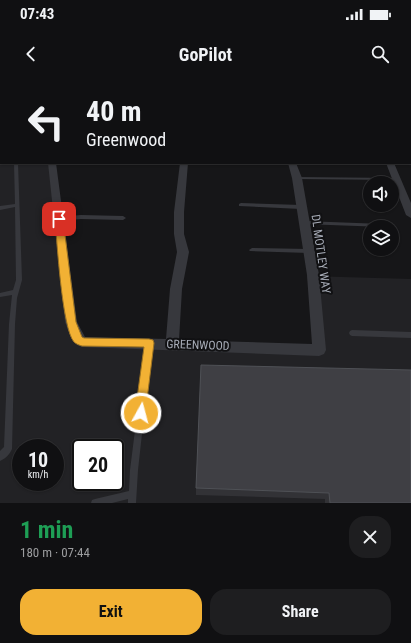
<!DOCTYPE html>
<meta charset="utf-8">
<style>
body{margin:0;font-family:"Roboto Condensed",sans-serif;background:#1e1e20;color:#f1f3f6;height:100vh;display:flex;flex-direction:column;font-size:15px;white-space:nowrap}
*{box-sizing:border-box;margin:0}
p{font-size:13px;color:#9c9d9f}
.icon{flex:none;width:22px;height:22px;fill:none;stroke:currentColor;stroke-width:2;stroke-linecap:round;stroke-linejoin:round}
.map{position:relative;height:423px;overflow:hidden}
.details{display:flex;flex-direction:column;background:#101012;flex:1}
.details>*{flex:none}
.guide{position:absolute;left:0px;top:0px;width:411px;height:84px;box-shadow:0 1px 3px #0004,0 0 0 1px #303032;background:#101012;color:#f1f3f6;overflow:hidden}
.tools{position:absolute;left:363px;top:96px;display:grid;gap:8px}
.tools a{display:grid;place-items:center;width:36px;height:36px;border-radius:50%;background:#101012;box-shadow:0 1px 3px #0004,0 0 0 1px #303032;font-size:20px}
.speed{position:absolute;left:12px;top:359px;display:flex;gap:8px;font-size:20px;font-weight:700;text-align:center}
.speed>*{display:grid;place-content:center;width:52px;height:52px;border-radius:50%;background:#101012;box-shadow:0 1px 3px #0004,0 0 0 1px #303032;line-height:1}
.speed small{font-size:10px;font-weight:400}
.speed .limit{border:2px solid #111;border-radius:6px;background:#fff;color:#111}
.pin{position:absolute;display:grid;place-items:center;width:34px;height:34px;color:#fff;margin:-17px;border-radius:8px;box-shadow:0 2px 6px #0006}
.me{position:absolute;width:44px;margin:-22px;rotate:7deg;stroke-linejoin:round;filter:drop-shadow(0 0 3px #0008)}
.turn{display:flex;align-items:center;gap:14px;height:84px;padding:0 20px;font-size:18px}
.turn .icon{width:52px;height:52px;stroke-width:2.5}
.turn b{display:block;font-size:28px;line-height:34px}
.round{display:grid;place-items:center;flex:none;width:42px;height:42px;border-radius:16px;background:#1e1e20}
.headline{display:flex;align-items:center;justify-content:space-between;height:68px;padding:0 20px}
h1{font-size:24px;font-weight:700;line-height:30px;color:#1e9e55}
.primary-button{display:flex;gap:8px;margin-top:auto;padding:8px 20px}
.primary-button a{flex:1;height:46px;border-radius:16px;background:#f2b134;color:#111;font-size:16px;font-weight:700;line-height:46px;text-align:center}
.primary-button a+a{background:#1e1e20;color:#f1f3f6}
.status{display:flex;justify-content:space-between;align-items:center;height:28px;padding:0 20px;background:#101012;direction:ltr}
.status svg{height:11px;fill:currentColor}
header{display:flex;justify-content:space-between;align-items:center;height:52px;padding:0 20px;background:#101012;font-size:18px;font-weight:700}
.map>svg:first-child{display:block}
.built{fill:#222225;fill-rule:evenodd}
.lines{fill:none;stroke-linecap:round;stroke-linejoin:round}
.service{fill:#37383d;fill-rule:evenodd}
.minor{fill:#37383d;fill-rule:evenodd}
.wall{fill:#323236}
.shaded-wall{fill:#212124}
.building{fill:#3f3f44;stroke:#4f5156}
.route{fill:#f2b134;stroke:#9d7322}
.labels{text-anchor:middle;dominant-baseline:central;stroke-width:4;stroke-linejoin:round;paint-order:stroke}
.street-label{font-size:12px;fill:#a8adb8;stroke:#111113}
</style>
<div class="status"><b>07:43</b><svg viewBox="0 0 49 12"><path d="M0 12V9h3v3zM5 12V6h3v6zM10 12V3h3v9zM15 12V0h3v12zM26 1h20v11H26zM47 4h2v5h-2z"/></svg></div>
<header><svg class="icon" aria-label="back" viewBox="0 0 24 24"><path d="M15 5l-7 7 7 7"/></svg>GoPilot<svg class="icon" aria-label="search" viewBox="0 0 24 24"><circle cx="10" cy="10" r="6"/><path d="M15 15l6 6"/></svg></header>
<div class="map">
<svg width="411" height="423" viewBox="0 0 411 423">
<rect width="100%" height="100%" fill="#161618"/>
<path class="built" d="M 0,0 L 43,0 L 1,1 L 1,83 L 53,83 L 78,259 L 319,270 L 307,196 L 411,199 L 411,423 L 0,423 ZM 21,368 L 55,368 L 55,402 L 21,402 ZM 81,368 L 115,368 L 115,402 L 81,402 Z"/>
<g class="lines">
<path class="service" d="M 328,0 L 332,0 L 332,1 L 328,1 Z
M 410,34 L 411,34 L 411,36 L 410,36 Z
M 0,65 L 1,65 L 1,68 L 0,68 Z
M 14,83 L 18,83 L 22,200 L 17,218 L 15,244 L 12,369 C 10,374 5,379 0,381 L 0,371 L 4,367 L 9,244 L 12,215 L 0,217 L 0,213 L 13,210 L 16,200 L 15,127 L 0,130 L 0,126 L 15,124 Z
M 295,97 L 396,98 L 398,99 L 396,100 L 297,99 L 295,98 Z
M 241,123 L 301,125 L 303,127 L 301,129 L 239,126 L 239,124 Z
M 81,135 L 123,136 L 126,138 L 123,140 L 81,139 L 59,141 L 56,139 L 59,137 Z
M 304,141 L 383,144 L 386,146 L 385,147 L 302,144 L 301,143 L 302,142 Z
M 252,168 L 309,169 L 312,171 L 309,173 L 250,171 L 249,170 Z
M 352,250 L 411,252 L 411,258 L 352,256 L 350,255 L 349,253 L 350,251 Z
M 149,260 L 151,261 L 152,263 L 138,390 L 136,423 L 128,423 L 128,419 L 112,423 L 91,423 L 92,420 L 95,419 L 129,411 L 130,390 L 146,263 L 147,261 Z"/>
<path class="minor" d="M 40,0 L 46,0 L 46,1 L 40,1 Z
M 347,0 L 353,0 L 353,1 L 347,1 Z
M 410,8 L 411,8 L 411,12 L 410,12 Z
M 410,53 L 411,53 L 411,57 L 410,57 Z
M 48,83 L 56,83 L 77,242 L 85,257 L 166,259 L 170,209 L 177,172 L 174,154 L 174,132 L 180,83 L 188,83 L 184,132 L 184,154 L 189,172 L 182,209 L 179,260 L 312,264 L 307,195 L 292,98 L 288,83 L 296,83 L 302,98 L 319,195 L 326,270 L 324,274 L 319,276 L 82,267 C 71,264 69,252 65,242 Z
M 386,83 L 394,83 L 411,123 L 411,138 L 406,135 Z"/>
</g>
<path class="wall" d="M 194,0 L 322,0 L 322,1 L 195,1 Z
M 201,285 L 411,423 L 325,423 L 325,419 L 196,415 L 196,408 Z"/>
<path class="shaded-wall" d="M 202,0 L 224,0 L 220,1 L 202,1 Z
M 262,0 L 271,0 L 271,1 L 259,1 Z
M 307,0 L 314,0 L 314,1 L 304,1 Z"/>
<path class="building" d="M 217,0 L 262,0 L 259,1 L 213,1 Z
M 276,0 L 307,0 L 304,1 L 278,1 Z
M 201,285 L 411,290 L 411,423 L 330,423 L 329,413 L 196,408 Z"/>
<path class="route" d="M 56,137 L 61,137 L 63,139 L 76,242 L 82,257 L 84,258 L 149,259 L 153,260 L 154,263 L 145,336 L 141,338 L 137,336 L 135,333 L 144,267 L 82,266 C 79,265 76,264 74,262 C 62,248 57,162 55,139 Z"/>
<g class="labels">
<g class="street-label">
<text transform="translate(321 174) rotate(82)">DL MOTLEY WAY</text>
<text transform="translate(198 265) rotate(2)">GREENWOOD</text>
</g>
</g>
</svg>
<div class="tools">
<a><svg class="icon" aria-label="sound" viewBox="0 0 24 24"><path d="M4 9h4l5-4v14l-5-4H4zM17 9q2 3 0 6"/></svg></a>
<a><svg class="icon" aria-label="layers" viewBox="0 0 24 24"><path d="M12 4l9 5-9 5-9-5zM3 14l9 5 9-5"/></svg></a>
</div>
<div class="speed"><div>10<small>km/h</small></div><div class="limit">20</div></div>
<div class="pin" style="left:59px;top:139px;background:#d93025"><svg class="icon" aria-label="arrive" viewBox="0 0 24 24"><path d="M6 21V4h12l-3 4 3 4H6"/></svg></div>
<svg class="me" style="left:141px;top:333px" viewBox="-20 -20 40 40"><circle r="17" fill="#f2b134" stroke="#fff" stroke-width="3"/><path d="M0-11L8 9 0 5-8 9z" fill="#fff"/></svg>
<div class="guide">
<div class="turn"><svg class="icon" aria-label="left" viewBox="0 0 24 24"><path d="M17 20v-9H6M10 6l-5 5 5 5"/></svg><div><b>40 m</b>Greenwood</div></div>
</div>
</div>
<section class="details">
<div class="headline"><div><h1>1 min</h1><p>180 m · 07:44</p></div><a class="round"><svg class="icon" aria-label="close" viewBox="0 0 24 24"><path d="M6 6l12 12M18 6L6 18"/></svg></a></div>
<div class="primary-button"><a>Exit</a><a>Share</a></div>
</section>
